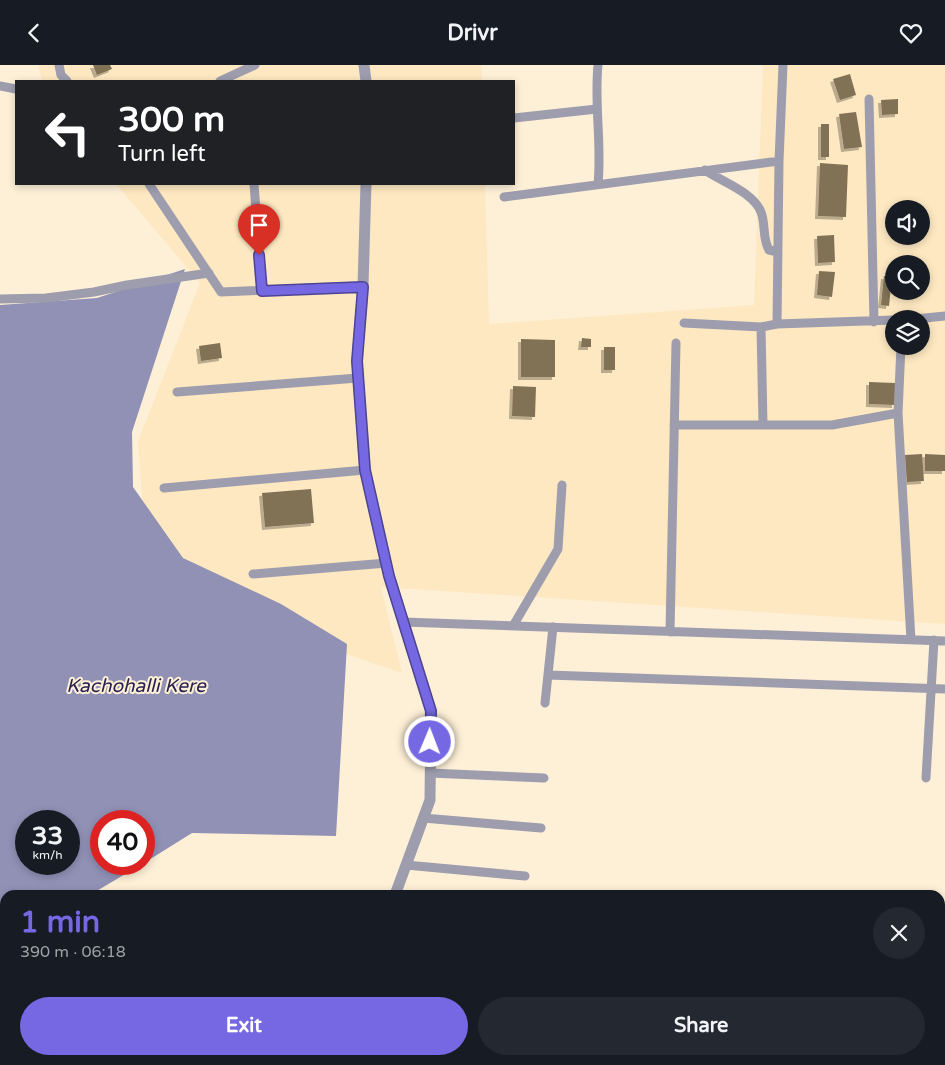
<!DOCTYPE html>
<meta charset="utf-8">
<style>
body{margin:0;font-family:"Varela Round",sans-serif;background:#242831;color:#f1f3f6;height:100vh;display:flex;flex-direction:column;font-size:19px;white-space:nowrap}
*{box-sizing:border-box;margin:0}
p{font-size:16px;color:#9ea1a6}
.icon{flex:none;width:28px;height:28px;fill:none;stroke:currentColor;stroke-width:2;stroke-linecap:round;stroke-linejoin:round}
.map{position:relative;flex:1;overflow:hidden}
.drawer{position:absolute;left:0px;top:825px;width:945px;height:175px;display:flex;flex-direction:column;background:#171b24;border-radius:15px 15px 0 0;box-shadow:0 2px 8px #0003}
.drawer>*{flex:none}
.hud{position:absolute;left:15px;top:15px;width:500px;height:105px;border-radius:0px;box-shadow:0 2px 8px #0003;background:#202124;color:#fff;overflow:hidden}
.tools{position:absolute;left:885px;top:135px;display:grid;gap:10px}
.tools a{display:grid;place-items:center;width:45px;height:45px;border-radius:50%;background:#171b24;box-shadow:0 2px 8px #0003;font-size:25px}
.speed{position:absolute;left:15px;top:745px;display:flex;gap:10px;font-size:25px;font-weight:700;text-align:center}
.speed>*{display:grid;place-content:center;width:65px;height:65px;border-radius:50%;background:#171b24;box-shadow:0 2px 8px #0003;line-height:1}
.speed small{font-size:12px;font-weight:400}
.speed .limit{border:8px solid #d22;background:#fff;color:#111}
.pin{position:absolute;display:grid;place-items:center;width:42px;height:42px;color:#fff;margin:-51px -21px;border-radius:50% 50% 50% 0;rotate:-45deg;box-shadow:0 0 5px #0007}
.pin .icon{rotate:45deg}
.me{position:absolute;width:55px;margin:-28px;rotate:1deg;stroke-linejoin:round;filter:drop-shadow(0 0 4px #0008)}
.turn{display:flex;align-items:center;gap:18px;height:105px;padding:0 20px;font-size:22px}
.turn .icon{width:65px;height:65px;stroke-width:2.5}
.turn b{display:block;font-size:35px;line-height:42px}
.round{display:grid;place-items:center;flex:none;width:52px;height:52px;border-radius:26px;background:#242831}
.headline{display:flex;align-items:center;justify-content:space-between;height:85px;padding:0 20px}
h1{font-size:30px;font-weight:700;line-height:38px;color:#7668e3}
.cta{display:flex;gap:10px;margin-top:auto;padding:10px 20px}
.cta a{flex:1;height:58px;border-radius:30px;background:#7668e3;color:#fff;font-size:20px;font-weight:700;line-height:58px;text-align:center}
.cta a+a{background:#242831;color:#f1f3f6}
header{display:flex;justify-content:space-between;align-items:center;height:65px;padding:0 20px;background:#171b24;font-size:22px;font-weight:700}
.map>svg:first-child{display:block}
.built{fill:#fde8c1;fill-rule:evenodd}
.water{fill:#9091b5;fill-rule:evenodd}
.building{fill:#817255;filter:url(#shadow)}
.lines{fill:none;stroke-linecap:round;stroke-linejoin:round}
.minor{stroke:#9d9dae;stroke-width:9}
.tertiary{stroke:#9d9dae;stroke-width:11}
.secondary{stroke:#75758d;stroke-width:12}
.route-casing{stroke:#4d4494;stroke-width:12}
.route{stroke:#7668e3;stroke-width:9}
.labels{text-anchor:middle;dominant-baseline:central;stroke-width:4;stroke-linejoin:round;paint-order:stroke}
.water-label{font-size:19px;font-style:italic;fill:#262150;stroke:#fef0d7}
</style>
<header><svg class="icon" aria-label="back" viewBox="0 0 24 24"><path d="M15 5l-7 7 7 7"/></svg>Drivr<svg class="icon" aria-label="heart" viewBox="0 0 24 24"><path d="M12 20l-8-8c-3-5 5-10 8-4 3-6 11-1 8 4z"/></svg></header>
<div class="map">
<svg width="945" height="1000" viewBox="0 0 945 1000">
<defs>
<filter id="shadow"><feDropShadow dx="-3" dy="3" stdDeviation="0" flood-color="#0004"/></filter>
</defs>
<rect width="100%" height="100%" fill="#fef0d7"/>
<path class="built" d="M 38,0 L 481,0 L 482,16 L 42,16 Z
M 763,0 L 945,0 L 945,559 L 381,522 L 402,608 L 349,590 L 192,511 L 143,445 L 138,376 L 200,218 L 116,119 L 485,119 L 489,259 L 754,240 ZM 894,144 L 921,144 L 921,171 L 894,171 ZM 894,199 L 921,199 L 921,226 L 894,226 ZM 894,254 L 921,254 L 921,281 L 894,281 Z"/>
<path class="water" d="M 185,204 L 132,367 L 133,422 L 183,493 L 281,539 L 347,579 L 336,771 L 192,768 L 144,798 L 144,756 L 101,756 L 101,799 L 142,799 L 90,830 L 5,830 L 5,893 L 0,900 L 0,240 L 97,233 ZM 26,756 L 69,756 L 69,799 L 26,799 Z"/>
<path class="building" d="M 93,0 L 110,0 L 112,4 L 97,10 Z
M 850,9 L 856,30 L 840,35 L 833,14 Z
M 898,34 L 898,49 L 882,50 L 881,35 Z
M 856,47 L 862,82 L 844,84 L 839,49 Z
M 821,59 L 829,59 L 829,92 L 821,92 Z
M 820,98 L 848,100 L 846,152 L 818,151 Z
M 834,170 L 835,197 L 818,198 L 817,171 Z
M 819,206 L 835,207 L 832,232 L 817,230 Z
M 884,211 L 892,212 L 889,241 L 881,240 Z
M 582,273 L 591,274 L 591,282 L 581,282 Z
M 521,274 L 555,275 L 555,312 L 521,312 Z
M 220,278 L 222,293 L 201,296 L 199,281 Z
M 604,282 L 615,282 L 615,305 L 604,305 Z
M 869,317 L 895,318 L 895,340 L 869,339 Z
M 513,321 L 536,322 L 535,352 L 512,351 Z
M 922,389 L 924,416 L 907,417 L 905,390 Z
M 925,389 L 945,390 L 945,406 L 925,406 Z
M 311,424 L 314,458 L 265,462 L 262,428 Z
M 316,995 L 331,995 L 331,1000 L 317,1000 Z"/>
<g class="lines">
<path class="minor" d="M 59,0 L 61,10 L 67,16
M 598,0 C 594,40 602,79 598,119
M 220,16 L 255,0
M 0,21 L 16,24
M 869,34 L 874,257
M 514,53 L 597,44
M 779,96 L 783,0
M 705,105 C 722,117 753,127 761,147 C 766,160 762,173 769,185 L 778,187
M 149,119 L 221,227 L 363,221
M 254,119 L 262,226
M 504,132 L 779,96 L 777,259
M 0,234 L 46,233 L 94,227 L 127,220 L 209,208
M 915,254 L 945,251
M 684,258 L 761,262 L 777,259 L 894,255
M 761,262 L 763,360
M 901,281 L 898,348 L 911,575
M 177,327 L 358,313
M 674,360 L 832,360 L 898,348
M 164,423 L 365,405
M 253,509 L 387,498
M 404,557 L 945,576
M 513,561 L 558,484 L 562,420
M 670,567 L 676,278
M 548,610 L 945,624
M 545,638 L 553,562
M 430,708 L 544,713
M 926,713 L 934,575
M 423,753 L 541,763
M 406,800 L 525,811
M 254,995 L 254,1000
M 308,995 L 308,1000
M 65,1000 L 66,995
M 136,1000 L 136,995"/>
<path class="tertiary" d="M 364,0 L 366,16
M 366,119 L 363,221 L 357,296 L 365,405 L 389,511 L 431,646 L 430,735 L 395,830
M 348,995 L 348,1000"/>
<path class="secondary" d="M 940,949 L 945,947
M 788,1000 L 802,995"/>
</g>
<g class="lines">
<g class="route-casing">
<path id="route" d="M 259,190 L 262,226 L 363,222 L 357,296 L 365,405 L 389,511 L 431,646 L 430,677"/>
</g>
<use href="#route" class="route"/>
</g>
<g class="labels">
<g class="water-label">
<text x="136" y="621">Kachohalli Kere</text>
</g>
</g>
</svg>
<div class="tools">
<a><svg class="icon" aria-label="sound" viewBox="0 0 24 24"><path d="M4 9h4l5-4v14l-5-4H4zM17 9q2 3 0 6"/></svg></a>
<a><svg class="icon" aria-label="search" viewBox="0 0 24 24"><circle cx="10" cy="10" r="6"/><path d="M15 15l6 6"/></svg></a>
<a><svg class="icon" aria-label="layers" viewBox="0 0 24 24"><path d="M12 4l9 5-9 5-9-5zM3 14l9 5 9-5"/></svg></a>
</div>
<div class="speed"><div>33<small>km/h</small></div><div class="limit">40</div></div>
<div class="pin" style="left:259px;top:190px;background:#d93025"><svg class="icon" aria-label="arrive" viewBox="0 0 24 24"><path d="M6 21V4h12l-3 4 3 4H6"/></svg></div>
<svg class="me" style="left:430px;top:677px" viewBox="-20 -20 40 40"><circle r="17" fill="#7668e3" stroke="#fff" stroke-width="3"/><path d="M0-11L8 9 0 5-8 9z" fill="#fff"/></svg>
<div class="hud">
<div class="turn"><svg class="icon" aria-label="left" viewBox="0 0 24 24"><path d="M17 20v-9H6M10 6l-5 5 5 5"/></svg><div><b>300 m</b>Turn left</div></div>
</div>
<section class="drawer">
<div class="headline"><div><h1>1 min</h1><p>390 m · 06:18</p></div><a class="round"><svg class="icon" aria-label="close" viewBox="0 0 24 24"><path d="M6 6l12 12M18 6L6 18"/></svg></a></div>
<div class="cta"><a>Exit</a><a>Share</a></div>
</section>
</div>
